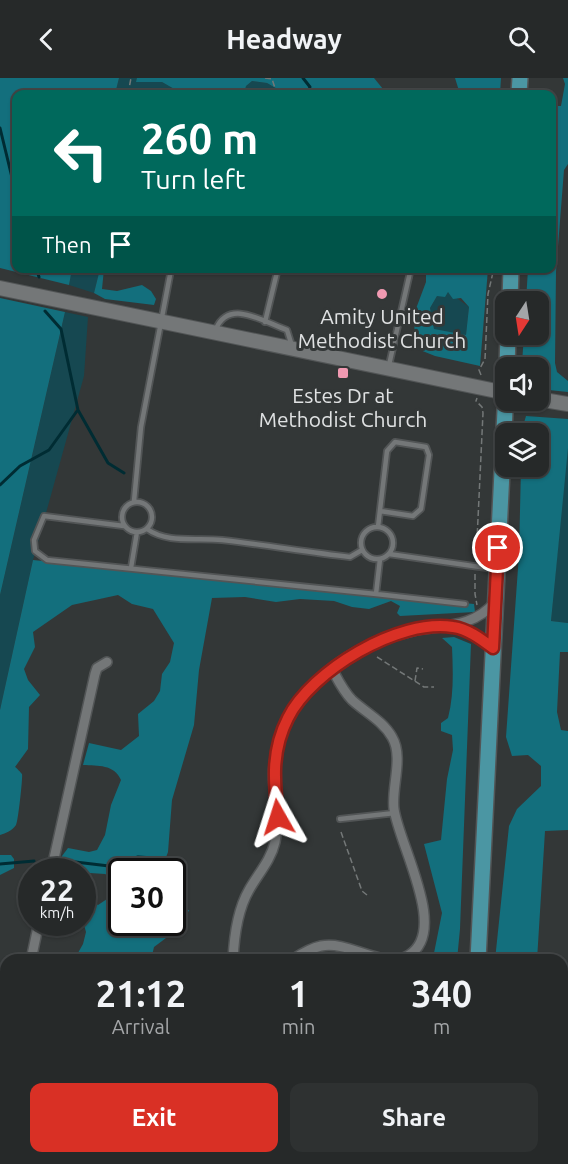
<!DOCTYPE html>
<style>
body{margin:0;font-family:Ubuntu,sans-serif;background:#2e3131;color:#f1f3f6;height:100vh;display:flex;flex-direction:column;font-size:22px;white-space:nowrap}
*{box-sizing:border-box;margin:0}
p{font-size:20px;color:#a4a6a8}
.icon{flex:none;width:33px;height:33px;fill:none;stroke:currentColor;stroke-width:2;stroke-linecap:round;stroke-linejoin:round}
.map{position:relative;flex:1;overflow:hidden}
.side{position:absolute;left:0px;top:876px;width:568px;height:210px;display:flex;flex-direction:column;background:#262929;border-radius:18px 18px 0 0;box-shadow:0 2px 4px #0004,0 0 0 2px #424546}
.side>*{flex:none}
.hud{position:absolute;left:12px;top:12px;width:544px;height:183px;border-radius:12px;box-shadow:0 2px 4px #0004,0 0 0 2px #424546;background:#00695c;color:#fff;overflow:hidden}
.needle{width:39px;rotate:192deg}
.tools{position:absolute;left:495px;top:213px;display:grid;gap:12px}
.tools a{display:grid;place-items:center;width:54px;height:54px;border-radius:12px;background:#262929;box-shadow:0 2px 4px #0004,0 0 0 2px #424546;font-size:30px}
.speed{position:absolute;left:18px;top:780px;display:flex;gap:12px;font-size:30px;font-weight:700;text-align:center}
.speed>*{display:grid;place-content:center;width:78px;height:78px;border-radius:50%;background:#262929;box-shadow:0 2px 4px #0004,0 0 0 2px #424546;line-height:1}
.speed small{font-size:15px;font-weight:400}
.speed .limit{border:3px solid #111;border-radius:9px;background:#fff;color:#111}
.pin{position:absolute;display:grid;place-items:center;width:51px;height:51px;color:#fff;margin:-26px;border:3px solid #fff;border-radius:50%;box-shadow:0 2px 6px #0007}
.me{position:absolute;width:66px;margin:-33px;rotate:354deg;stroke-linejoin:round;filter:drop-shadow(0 0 4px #0008)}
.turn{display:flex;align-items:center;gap:21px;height:126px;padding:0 30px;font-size:27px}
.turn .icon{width:78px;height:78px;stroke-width:2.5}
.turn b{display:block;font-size:42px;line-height:51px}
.then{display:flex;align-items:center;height:57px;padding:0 30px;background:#0003;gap:12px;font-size:22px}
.eta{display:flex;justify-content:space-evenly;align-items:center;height:102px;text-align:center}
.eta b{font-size:36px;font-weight:700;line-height:42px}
.cta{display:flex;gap:12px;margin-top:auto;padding:12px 30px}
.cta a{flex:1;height:69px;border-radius:12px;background:#d93025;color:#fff;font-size:24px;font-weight:700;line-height:69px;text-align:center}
.cta a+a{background:#2e3131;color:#f1f3f6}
header{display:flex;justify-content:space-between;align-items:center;height:78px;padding:0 30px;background:#262929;font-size:27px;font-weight:700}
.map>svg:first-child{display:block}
.green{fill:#164851}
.forest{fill:#136f7d;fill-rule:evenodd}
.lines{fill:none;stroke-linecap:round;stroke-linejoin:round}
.stream{stroke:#002c33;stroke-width:3}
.lane-casing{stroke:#525556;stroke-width:8}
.street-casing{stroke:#525556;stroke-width:12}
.secondary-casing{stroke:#525556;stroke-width:16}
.primary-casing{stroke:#525556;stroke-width:18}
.path{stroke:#747878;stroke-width:1.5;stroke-dasharray:6 3;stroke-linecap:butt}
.lane{stroke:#747778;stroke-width:4.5}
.street{stroke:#747778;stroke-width:9}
.secondary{stroke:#747778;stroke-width:14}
.primary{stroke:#4b96a3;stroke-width:15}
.route-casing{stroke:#8d1f18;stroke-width:15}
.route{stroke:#d93025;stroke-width:10}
.poi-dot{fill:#f19ab2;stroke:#333737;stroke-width:2}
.labels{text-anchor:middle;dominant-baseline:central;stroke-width:6;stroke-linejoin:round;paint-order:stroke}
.poi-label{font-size:21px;fill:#e0e2e3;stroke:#333737}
</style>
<header><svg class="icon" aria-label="back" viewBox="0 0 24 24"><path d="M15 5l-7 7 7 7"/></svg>Headway<svg class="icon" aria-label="search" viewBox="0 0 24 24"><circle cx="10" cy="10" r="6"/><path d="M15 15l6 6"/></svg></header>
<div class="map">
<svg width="568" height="1086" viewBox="0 0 568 1086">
<rect width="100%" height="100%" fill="#333737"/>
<path class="green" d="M 119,0 L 137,0 L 137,4 L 162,4 L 183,16 L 115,16 Z
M 252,3 L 267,5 L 286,16 L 244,16 L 246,8 Z
M 72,191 L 100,191 L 94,215 L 69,207 Z
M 448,214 L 469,229 L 466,258 L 434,252 L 430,230 L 437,218 Z
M 65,234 L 88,239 L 84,298 L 33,482 L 0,632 L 0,517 Z
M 567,370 L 568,370 L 568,545 L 551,543 Z"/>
<path class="forest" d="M 0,0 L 119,0 L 115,16 L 16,16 L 16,190 L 72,191 L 69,207 L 0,190 Z
M 137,0 L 374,0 L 383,11 L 401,16 L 286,16 L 267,5 L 252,3 L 246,8 L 244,16 L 183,16 L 162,4 L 136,4 Z
M 455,0 L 501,0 L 500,16 L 460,16 Z
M 563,0 L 568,0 L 568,86 L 564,92 L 556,194 L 555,285 L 557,294 L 568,303 L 568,314 L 539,311 L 538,290 L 522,289 L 522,285 L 524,257 L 538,256 L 538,224 L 526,223 L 528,191 L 552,190 L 552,28 L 561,28 L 565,6 Z
M 100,191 L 104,191 L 102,211 L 117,213 L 142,207 L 151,213 L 156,221 L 154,227 L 105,221 L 94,215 Z
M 426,191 L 488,191 L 480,288 L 435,278 L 415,270 L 414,236 L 426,204 ZM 448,214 L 453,221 L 461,220 L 469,229 L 466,257 L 434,251 L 430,230 L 437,218 L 445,219 Z
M 0,220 L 65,234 L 0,517 Z
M 526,338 L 568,341 L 568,370 L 551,543 L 568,545 L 568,574 L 560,574 L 557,634 L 561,652 L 568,653 L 568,752 L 545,753 L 537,882 L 495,882 L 509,748 L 517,731 L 541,708 L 541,688 L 528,677 L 512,678 L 506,659 L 519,476 L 521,389 L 538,388 L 538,356 L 521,355 Z
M 33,482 L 474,526 L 475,534 L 400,538 L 397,535 L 400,528 L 391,523 L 369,531 L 352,529 L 334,523 L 300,521 L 276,524 L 245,519 L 212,520 L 199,592 L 194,647 L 172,722 L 168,774 L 161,793 L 122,794 L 122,844 L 172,844 L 173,829 L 189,832 L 182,848 L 154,869 L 151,882 L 74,882 L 83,866 L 86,854 L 84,847 L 91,826 L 93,824 L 98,827 L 107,821 L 111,799 L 105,796 L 60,793 L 62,778 L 68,770 L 89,774 L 97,772 L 105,757 L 111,727 L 121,702 C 114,686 98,688 83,687 L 89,665 L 121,672 L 139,658 L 138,636 L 154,623 L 160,613 L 162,596 L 170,584 L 174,565 L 153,531 L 132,526 L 118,517 L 72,527 L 33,554 L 35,569 L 24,591 L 28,602 L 40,617 L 29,629 L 28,671 L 15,689 C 16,689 21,695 22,696 C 23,699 18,744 16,747 C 12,753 6,755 0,757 L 0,632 Z
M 454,559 L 471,566 L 460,851 L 457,882 L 426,882 L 434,875 L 442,835 L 424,766 L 441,762 L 447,701 L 453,672 L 452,657 L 441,653 L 441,645 L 448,640 C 454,617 453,593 452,569 L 442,560 Z
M 0,777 L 11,777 L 14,781 L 14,790 L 0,797 Z
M 0,935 L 6,937 L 6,1077 L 0,1057 Z
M 563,1056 L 568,1056 L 568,1086 L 552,1086 L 544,1080 L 562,1080 Z
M 7,1080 L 63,1080 L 65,1086 L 9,1086 Z
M 179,1080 L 217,1080 L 221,1084 L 227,1083 L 227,1080 L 265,1080 L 265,1086 L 178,1086 Z
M 491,1080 L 526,1080 L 533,1086 L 491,1086 Z"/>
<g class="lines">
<path class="stream" d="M 303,0 L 310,9 L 307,16
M 0,50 L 16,116
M 36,190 L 39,199
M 45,233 L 61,251 L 78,332 L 108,385 L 124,395
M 0,407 L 20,388 L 49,372 L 77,333
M 67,783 L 109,788 L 138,779 L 170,781
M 0,786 L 34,783
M 0,1073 L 8,1086
M 552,1080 L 553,1086"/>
<g class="lane-casing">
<path id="lane" d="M 265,244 L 278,190
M 216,251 C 229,220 264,244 287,252 L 292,268
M 389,287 L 411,190
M 134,423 L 141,349 L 170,197
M122 439a15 15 0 1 1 30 0a15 15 0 1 1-30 0Z
M 124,448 L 44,438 L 34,462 L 35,473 L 47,482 L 376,516 L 380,481
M361 465a16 16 0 1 1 32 0a16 16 0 1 1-32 0Z
M 378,449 L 387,373 L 395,364 L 426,369 L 429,377 L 421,431 L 413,438 L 380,433
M 147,451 C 168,466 197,459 222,462 C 265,467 307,474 350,479 L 362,472
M 389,476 L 494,491
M 131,490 L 137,454
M 376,516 L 465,526
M 340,741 L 395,735
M 123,1080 L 124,1086
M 413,1080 L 413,1086"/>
</g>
<g class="street-casing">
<path id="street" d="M 452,548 L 466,553 L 493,570
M 51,794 L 95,596 L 97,590 L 107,584
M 31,882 L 39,844
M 233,882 C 234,859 238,831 249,812 C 258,796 271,782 275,764 C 281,737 271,713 274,687 C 280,630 327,584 377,564 C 390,559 403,555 417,552 C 446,547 474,549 495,524
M 292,882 C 301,876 311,870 321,868 C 350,862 383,893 409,877 C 449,853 399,767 394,731 C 391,710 404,679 392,659 C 383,643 365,634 352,622 C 343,613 338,602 332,591
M 562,1044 L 568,1044
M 274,1080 L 275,1086"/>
</g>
<g class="secondary-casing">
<path id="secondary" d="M 0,210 L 506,315
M 538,321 L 568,326
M 0,915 L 6,916"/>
</g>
<g class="primary-casing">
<path id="primary" d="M 519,16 L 520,0
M 510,224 L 511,190
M 507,290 L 508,256
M 478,882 L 506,312
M 468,1086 L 469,1080"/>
</g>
<path class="path" d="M 265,0 L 272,1 L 277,16
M 128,16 L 131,0
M 481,297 L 479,292 L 485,281 L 488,216 L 494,190
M 476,483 L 483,335 L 482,329 L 476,323 L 477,320
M 475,496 L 475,516 L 477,527
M 377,579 L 424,609 L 434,609
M 415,603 L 417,590 L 423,591
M 341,754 L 362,813 L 367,817
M 531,1080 L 539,1086"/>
<use href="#lane" class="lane"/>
<use href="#street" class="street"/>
<use href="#secondary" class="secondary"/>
<use href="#primary" class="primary"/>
</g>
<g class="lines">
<g class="route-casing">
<path id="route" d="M 278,739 C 274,704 271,673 288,640 C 311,593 399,540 453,549 C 468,551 481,561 493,570 L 498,470"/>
</g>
<use href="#route" class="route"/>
</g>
<g class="poi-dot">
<circle cx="382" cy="216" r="6"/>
<rect x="337" y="289" width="12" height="12" rx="3"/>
</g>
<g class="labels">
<g class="poi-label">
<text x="382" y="238">Amity United<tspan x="382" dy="24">Methodist Church</tspan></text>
<text x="343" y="317">Estes Dr at<tspan x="343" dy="24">Methodist Church</tspan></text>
</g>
</g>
</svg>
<div class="tools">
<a><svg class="needle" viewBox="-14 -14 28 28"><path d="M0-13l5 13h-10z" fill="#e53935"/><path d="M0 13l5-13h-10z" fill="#a4a6a8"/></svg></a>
<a><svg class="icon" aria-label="sound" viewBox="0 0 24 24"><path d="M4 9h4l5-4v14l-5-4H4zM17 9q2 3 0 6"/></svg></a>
<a><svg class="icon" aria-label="layers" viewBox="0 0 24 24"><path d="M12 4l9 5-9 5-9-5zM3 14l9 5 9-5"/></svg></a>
</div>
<div class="speed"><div>22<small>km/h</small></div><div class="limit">30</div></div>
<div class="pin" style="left:498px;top:470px;background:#d93025"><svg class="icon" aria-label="arrive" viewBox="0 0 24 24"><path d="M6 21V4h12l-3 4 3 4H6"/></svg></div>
<svg class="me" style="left:278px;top:739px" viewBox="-20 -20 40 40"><path d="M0-17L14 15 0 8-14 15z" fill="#d93025" stroke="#fff" stroke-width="4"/></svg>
<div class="hud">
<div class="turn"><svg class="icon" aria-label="left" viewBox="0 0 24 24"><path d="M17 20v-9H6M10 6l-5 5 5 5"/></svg><div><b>260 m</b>Turn left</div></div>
<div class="then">Then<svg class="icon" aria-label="arrive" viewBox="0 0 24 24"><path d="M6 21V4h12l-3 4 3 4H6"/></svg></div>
</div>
<section class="side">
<div class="eta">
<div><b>21:12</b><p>Arrival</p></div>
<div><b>1</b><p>min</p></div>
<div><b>340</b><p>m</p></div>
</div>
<div class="cta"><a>Exit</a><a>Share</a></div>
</section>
</div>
